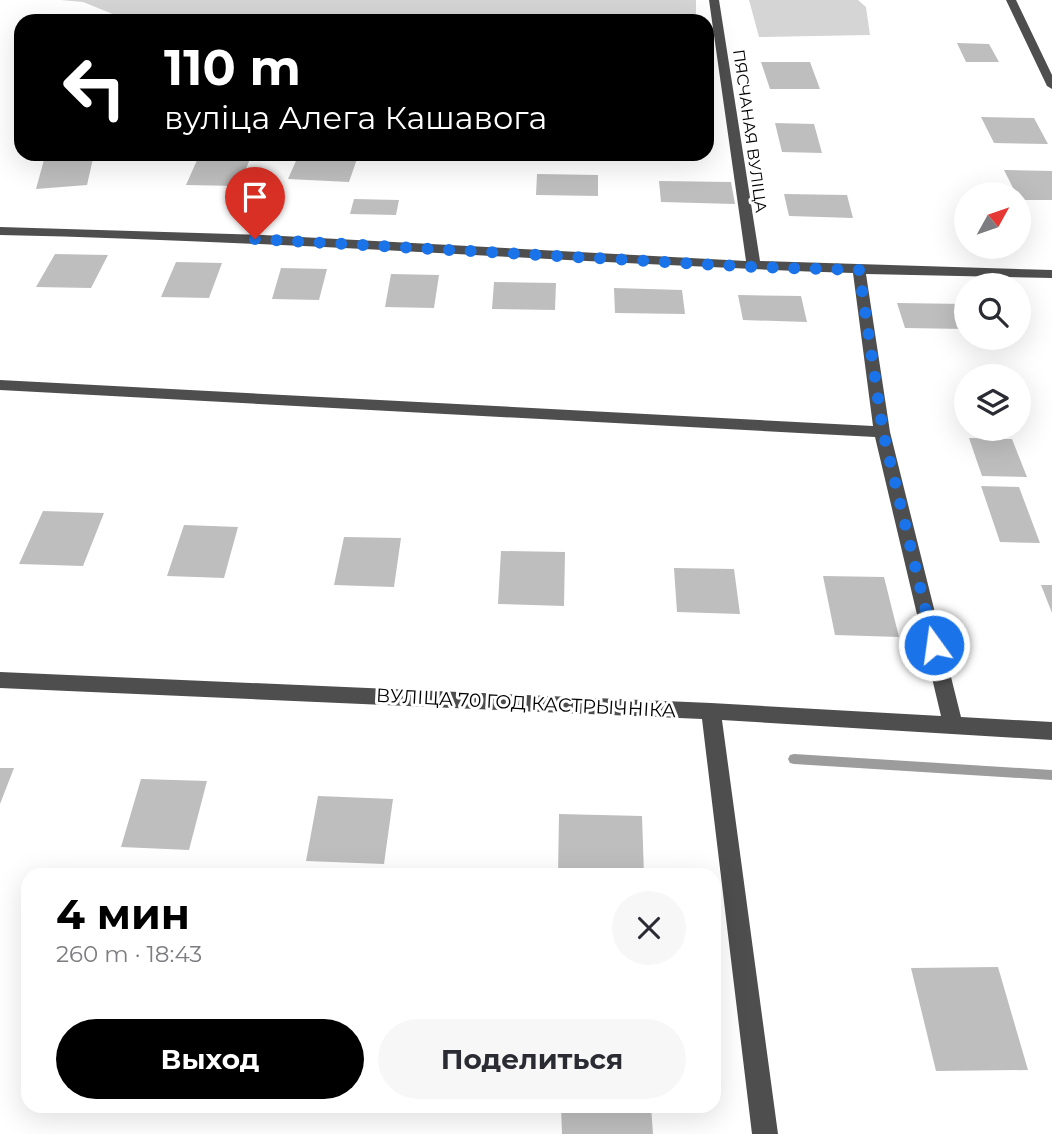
<!DOCTYPE html>
<html lang="ru">
<meta charset="utf-8">
<style>
body{margin:0;font-family:Montserrat,sans-serif;background:#f7f7f7;color:#2b2b33;height:100vh;display:flex;flex-direction:column;font-size:26px;white-space:nowrap}
*{box-sizing:border-box;margin:0}
p{font-size:23px;color:#7c7c81}
.icon{flex:none;width:38px;height:38px;fill:none;stroke:currentColor;stroke-width:2;stroke-linecap:round;stroke-linejoin:round}
.map{position:relative;flex:1;overflow:hidden}
.drawer{position:absolute;left:21px;top:868px;width:700px;height:245px;display:flex;flex-direction:column;background:#fff;border-radius:21px;box-shadow:0 7px 28px #0002}
.drawer>*{flex:none}
.banner{position:absolute;left:14px;top:14px;width:700px;height:147px;border-radius:21px;box-shadow:0 7px 28px #0002;background:#000;color:#fff;overflow:hidden}
.needle{width:46px;rotate:50deg}
.fabs{position:absolute;left:954px;top:182px;display:grid;gap:14px}
.fabs a{display:grid;place-items:center;width:77px;height:77px;border-radius:50%;background:#fff;box-shadow:0 7px 28px #0002;font-size:35px}
.pin{position:absolute;display:grid;place-items:center;width:60px;height:60px;color:#fff;margin:-72px -30px;border-radius:50% 50% 50% 0;rotate:-45deg;box-shadow:0 0 7px #0007}
.pin .icon{rotate:45deg}
.me{position:absolute;width:77px;margin:-38px;rotate:346deg;stroke-linejoin:round;filter:drop-shadow(0 0 5px #0008)}
.turn{display:flex;align-items:center;gap:24px;height:147px;padding:0 35px;font-size:32px}
.turn .icon{width:91px;height:91px;stroke-width:2.5}
.turn b{display:block;font-size:49px;line-height:60px}
.round{display:grid;place-items:center;flex:none;width:74px;height:74px;border-radius:37px;background:#f7f7f7}
.overview{display:flex;align-items:center;justify-content:space-between;height:119px;padding:0 35px}
h1{font-size:42px;font-weight:700;line-height:52px;color:#000}
.primary-button{display:flex;gap:14px;margin-top:auto;padding:14px 35px}
.primary-button a{flex:1;height:80px;border-radius:42px;background:#000;color:#fff;font-size:28px;font-weight:700;line-height:80px;text-align:center}
.primary-button a+a{background:#f7f7f7;color:#2b2b33}
.map>svg:first-child{display:block}
.green{fill:#d5d5d5}
.lines{fill:none;stroke-linecap:round;stroke-linejoin:round}
.stream{fill:#9c9c9c;fill-rule:evenodd}
.building{fill:#bebebe}
.minor{fill:#4e4e4e;fill-rule:evenodd}
.route{stroke:#1a73e8;stroke-width:12;stroke-dasharray:0 21.6}
.labels{text-anchor:middle;dominant-baseline:central;stroke-width:6;stroke-linejoin:round;paint-order:stroke}
.far-street-label{font-size:16px;fill:#000;stroke:#fff}
.street-label{font-size:19px;fill:#000;stroke:#fff}
</style>
<div class="map">
<svg width="1052" height="1134" viewBox="0 0 1052 1134">
<rect width="100%" height="100%" fill="#fff"/>
<path class="green" d="M 61,0 L 696,0 L 696,21 L 130,21 L 83,2 Z
M 749,0 L 858,0 L 866,7 L 870,35 L 759,37 Z"/>
<g class="lines">
<path class="stream" d="M 794,754 L 1052,770 L 1052,780 L 794,764 L 790,763 L 788,759 L 790,755 Z"/>
</g>
<path class="building" d="M 957,43 L 989,44 L 999,62 L 966,62 Z
M 761,62 L 810,62 L 820,89 L 770,89 Z
M 981,117 L 1034,118 L 1048,144 L 994,143 Z
M 775,123 L 814,124 L 822,153 L 782,152 Z
M 94,154 L 87,185 L 36,189 L 45,156 Z
M 299,154 L 358,156 L 349,182 L 288,179 Z
M 198,158 L 250,159 L 239,186 L 186,185 Z
M 1004,170 L 1052,171 L 1052,200 L 1018,200 L 1018,194 L 1016,194 Z
M 537,174 L 598,175 L 598,196 L 536,195 Z
M 659,181 L 731,182 L 735,204 L 661,202 Z
M 784,194 L 847,195 L 853,218 L 789,216 Z
M 354,199 L 399,200 L 396,215 L 350,214 Z
M 55,254 L 108,255 L 91,288 L 36,287 Z
M 176,262 L 222,263 L 209,298 L 161,297 Z
M 281,268 L 327,269 L 319,300 L 272,299 Z
M 391,274 L 439,275 L 434,308 L 385,307 Z
M 494,282 L 556,283 L 555,310 L 492,309 Z
M 614,288 L 682,290 L 685,314 L 615,313 Z
M 738,295 L 801,296 L 807,322 L 743,320 Z
M 897,303 L 966,304 L 966,329 L 905,328 Z
M 969,438 L 1012,439 L 1027,477 L 982,476 Z
M 981,486 L 1019,487 L 1040,543 L 1000,542 Z
M 43,511 L 104,513 L 83,566 L 19,564 Z
M 184,525 L 238,527 L 224,578 L 167,576 Z
M 344,537 L 401,538 L 394,587 L 334,585 Z
M 501,551 L 565,552 L 564,606 L 498,604 Z
M 674,568 L 734,569 L 740,614 L 677,612 Z
M 823,576 L 884,577 L 899,637 L 835,635 Z
M 1041,585 L 1052,585 L 1052,613 Z
M 0,768 L 14,768 L 0,804 Z
M 141,779 L 207,781 L 189,850 L 121,847 Z
M 318,796 L 393,799 L 384,864 L 306,861 Z
M 559,814 L 642,816 L 644,875 L 558,875 Z
M 998,967 L 1028,1070 L 936,1071 L 911,968 Z
M 561,1106 L 651,1106 L 653,1134 L 562,1134 Z"/>
<g class="lines">
<path class="minor" d="M 709,0 L 719,0 L 760,261 L 1052,270 L 1052,278 L 866,274 L 890,432 L 961,717 L 1052,722 L 1052,740 L 722,720 L 778,1134 L 752,1134 L 702,719 L 0,688 L 0,672 L 711,703 L 941,716 L 875,437 L 0,390 L 0,380 L 873,426 L 853,273 C 570,263 285,241 0,235 L 0,227 L 263,235 L 746,261 Z
M 1006,0 L 1016,0 L 1052,75 L 1052,89 L 1047,86 Z"/>
</g>
<g class="lines">
<path class="route" d="M 255,239 L 754,267 L 859,270 L 883,432 L 934,645"/>
</g>
<g class="labels">
<g class="far-street-label">
<text transform="translate(750 131) rotate(82)">ПЯСЧАНАЯ ВУЛІЦА</text>
</g>
<g class="street-label">
<text transform="translate(526 703) rotate(3)">ВУЛІЦА 70 ГОД КАСТРЫЧНІКА</text>
</g>
</g>
</svg>
<div class="fabs">
<a><svg class="needle" viewBox="-14 -14 28 28"><path d="M0-13l5 13h-10z" fill="#e53935"/><path d="M0 13l5-13h-10z" fill="#7c7c81"/></svg></a>
<a><svg class="icon" aria-label="search" viewBox="0 0 24 24"><circle cx="10" cy="10" r="6"/><path d="M15 15l6 6"/></svg></a>
<a><svg class="icon" aria-label="layers" viewBox="0 0 24 24"><path d="M12 4l9 5-9 5-9-5zM3 14l9 5 9-5"/></svg></a>
</div>
<div class="pin" style="left:255px;top:239px;background:#d93025"><svg class="icon" aria-label="arrive" viewBox="0 0 24 24"><path d="M6 21V4h12l-3 4 3 4H6"/></svg></div>
<svg class="me" style="left:934px;top:645px" viewBox="-20 -20 40 40"><circle r="17" fill="#1a73e8" stroke="#fff" stroke-width="3"/><path d="M0-11L8 9 0 5-8 9z" fill="#fff"/></svg>
<div class="banner">
<div class="turn"><svg class="icon" aria-label="left" viewBox="0 0 24 24"><path d="M17 20v-9H6M10 6l-5 5 5 5"/></svg><div><b>110 m</b>вуліца Алега Кашавога</div></div>
</div>
<section class="drawer">
<div class="overview"><div><h1>4 мин</h1><p>260 m · 18:43</p></div><a class="round"><svg class="icon" aria-label="close" viewBox="0 0 24 24"><path d="M6 6l12 12M18 6L6 18"/></svg></a></div>
<div class="primary-button"><a>Выход</a><a>Поделиться</a></div>
</section>
</div>
